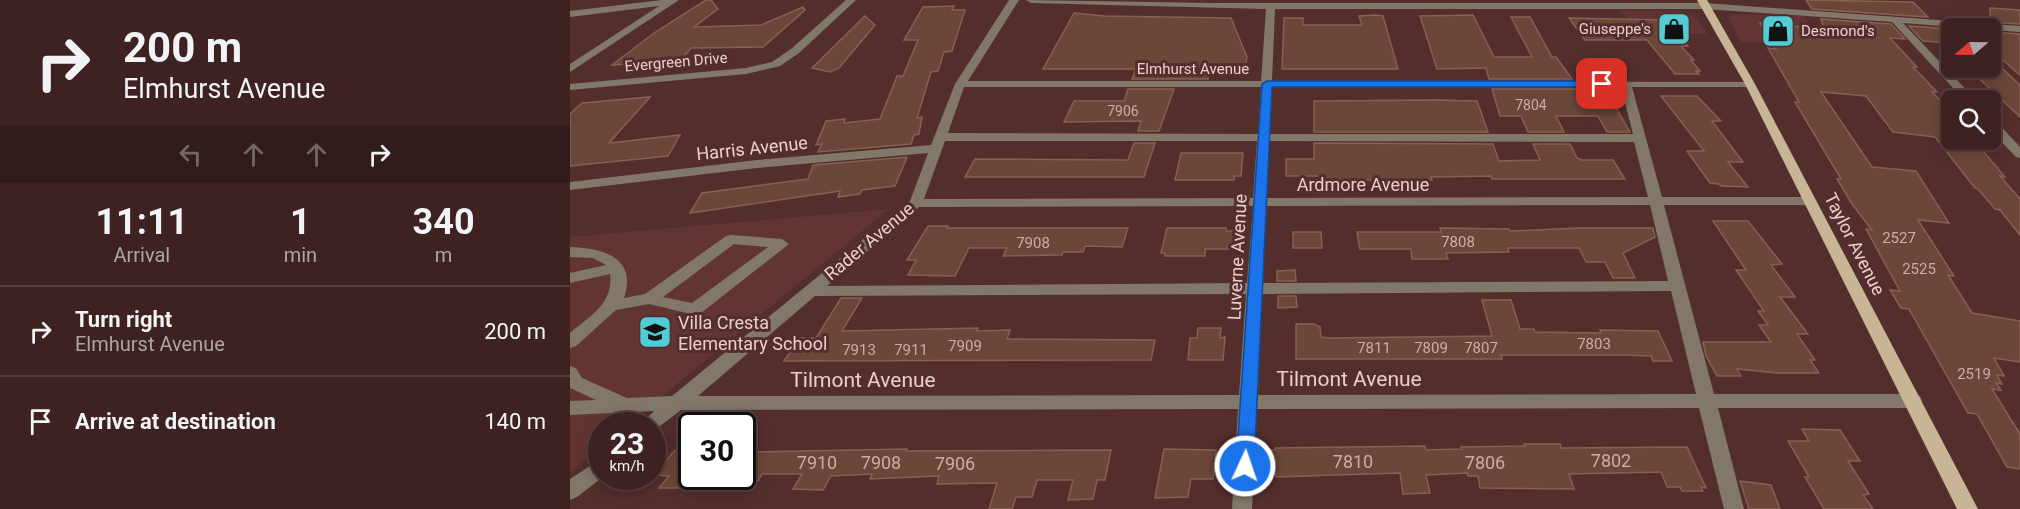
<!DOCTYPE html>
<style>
body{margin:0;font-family:Roboto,sans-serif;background:#452a2a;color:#f1f3f6;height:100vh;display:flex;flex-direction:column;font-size:22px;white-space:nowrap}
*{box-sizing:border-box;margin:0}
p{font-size:20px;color:#ada4a5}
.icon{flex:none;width:33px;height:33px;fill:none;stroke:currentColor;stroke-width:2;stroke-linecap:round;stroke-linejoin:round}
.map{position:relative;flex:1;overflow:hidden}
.details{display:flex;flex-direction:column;background:#3e2222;width:570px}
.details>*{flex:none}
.guide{background:#3e2222;color:#f1f3f6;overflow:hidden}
.needle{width:39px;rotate:250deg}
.controls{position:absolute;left:1371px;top:18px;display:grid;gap:12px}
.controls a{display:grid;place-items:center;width:60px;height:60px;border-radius:9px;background:#3e2222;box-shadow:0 3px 15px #0003,0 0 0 2px #573f40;font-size:30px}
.speed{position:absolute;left:18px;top:412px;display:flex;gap:12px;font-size:30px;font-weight:700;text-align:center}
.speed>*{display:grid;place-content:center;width:78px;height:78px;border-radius:50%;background:#3e2222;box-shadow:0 3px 15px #0003,0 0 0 2px #573f40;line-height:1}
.speed small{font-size:15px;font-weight:400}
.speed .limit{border:3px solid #111;border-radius:9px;background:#fff;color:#111}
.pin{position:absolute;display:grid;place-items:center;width:51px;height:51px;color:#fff;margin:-26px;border-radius:12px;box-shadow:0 3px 9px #0006}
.me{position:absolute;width:66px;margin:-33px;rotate:3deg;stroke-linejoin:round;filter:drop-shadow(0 0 4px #0008)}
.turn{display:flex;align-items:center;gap:21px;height:126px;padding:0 24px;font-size:27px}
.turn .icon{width:78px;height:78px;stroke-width:2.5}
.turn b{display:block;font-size:42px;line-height:51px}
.lanes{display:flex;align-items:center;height:57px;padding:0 24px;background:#0003;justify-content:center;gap:30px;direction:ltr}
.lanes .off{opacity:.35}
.eta{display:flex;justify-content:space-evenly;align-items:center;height:102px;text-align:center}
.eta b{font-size:36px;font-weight:700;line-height:42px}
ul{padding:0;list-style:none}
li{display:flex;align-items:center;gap:18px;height:90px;padding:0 24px;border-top:2px solid #573f40}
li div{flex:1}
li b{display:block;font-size:22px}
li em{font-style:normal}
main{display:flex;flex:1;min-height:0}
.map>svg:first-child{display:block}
.built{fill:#623534}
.building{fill:#6b4739;stroke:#876052;stroke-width:1.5}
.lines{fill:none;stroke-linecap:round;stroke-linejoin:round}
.minor{fill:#817869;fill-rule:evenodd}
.major{fill:#c7b596;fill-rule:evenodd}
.route{fill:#1a73e8;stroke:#114b97;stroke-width:1.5}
.labels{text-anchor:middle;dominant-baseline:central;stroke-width:6;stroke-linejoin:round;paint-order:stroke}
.far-number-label{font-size:14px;fill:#c9ada9}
.far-poi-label{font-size:15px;fill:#e8cfce;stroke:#532e2d;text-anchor:end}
.far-street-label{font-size:15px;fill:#e8cfce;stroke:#532e2d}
.number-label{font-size:15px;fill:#c9ada9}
.street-label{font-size:18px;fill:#e8cfce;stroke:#532e2d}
.poi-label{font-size:18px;fill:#e8cfce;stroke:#532e2d;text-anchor:start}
.near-number-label{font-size:18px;fill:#c9ada9}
.near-street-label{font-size:21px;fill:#e8cfce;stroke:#532e2d}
</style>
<main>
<section class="details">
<div class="guide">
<div class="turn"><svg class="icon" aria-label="right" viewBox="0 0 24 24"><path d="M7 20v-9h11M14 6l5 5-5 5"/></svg><div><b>200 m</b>Elmhurst Avenue</div></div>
<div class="lanes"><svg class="icon off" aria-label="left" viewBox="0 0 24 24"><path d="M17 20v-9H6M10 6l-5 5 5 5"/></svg><svg class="icon off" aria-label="ahead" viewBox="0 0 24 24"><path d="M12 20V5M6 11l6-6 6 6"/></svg><svg class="icon off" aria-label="ahead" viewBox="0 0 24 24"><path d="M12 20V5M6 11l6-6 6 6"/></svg><svg class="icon" aria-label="right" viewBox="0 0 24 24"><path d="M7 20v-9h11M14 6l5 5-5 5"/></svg></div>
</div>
<div class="eta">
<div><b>11:11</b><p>Arrival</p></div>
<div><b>1</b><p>min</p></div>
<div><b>340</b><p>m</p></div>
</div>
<ul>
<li><svg class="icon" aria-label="right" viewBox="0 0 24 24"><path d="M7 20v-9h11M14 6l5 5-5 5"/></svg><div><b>Turn right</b><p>Elmhurst Avenue</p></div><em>200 m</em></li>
<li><svg class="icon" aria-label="arrive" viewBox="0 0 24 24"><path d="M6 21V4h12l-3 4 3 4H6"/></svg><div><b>Arrive at destination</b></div><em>140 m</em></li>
</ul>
</section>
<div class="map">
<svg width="1450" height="509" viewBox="0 0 1450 509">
<rect width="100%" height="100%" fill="#532e2d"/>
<path class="built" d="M 1051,10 L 1110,11 L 1127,18 L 1137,34 L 1079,34 L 1062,25 Z
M 1161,14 L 1235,16 L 1255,48 L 1171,42 L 1159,18 Z
M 319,209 L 56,426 L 32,426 L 31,446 L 0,472 L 0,237 Z"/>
<path class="building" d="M 136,0 L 141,0 L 148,9 L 124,27 L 191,25 L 233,7 L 235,10 L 193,47 L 121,48 L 111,60 L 42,65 L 84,33 Z
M 1236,0 L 1343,2 L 1358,17 L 1242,9 Z
M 384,6 L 382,10 L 395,10 L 382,51 L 374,52 L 368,71 L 361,72 L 347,118 L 352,117 L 349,134 L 344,135 L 341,144 L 248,152 L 252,144 L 246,145 L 256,121 L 275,119 L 274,123 L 310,119 L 327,76 L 333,76 L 348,40 L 334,40 L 353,7 Z
M 1420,8 L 1450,10 L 1450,24 L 1420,22 Z
M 504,13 L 535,16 L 661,18 L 677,57 L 675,68 L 639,69 L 638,79 L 562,79 L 566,69 L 473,69 Z
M 806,15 L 813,16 L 828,69 L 712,69 L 714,18 L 733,18 L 733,25 L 792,25 L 789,16 Z
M 903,15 L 924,57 L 962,57 L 941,17 L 960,17 L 982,57 L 986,57 L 1002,79 L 919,79 L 916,68 L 867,69 L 850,16 Z
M 295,16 L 305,25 L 269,68 L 260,72 L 242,68 Z
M 999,18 L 1095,20 L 1118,46 L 1111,46 L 1124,60 L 1121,60 L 1130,71 L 1126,71 L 1129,74 L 1105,74 L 1077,40 L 1015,40 Z
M 1251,19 L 1321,24 L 1335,39 L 1320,38 L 1347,67 L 1343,67 L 1367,92 L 1362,92 L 1382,113 L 1382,140 L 1404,140 L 1435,177 L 1430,176 L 1450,199 L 1450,235 L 1430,210 L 1425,209 L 1408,189 L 1405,188 L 1365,137 L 1323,132 L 1296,96 L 1251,92 L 1302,167 L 1346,171 L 1379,223 L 1348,220 L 1384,276 L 1378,275 L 1402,313 L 1450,321 L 1450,362 L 1424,358 L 1434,376 L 1427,375 L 1432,384 L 1426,383 L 1431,390 L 1422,389 L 1450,434 L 1450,469 L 1437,467 L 1407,414 L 1398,413 L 1339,309 L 1331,308 L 1320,290 L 1330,291 L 1296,229 L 1302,230 L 1282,204 L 1267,179 L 1271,179 L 1225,102 L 1229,102 L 1198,48 L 1206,49 L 1190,23 L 1254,29 Z
M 1339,26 L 1368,28 L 1382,43 L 1353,41 Z
M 1420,32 L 1450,34 L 1450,75 L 1420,49 Z
M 1398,68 L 1432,68 L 1450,85 L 1450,117 Z
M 558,89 L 604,89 L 589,131 L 568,131 L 571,121 L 494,122 L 504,101 L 554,101 Z
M 922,89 L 1009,89 L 1020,104 L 1018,101 L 1042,101 L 1060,132 L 1037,132 L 1028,116 L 986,116 L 994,132 L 958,132 L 951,116 L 930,116 Z
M 1091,96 L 1127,96 L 1151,121 L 1142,121 L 1173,162 L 1158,162 L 1178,187 L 1151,186 L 1149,184 L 1140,183 L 1117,151 L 1134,151 Z
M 80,97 L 39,143 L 110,135 L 98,156 L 0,166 L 0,114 L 12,103 Z
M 867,100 L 907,101 L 918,132 L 744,132 L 744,101 Z
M 564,143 L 585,143 L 574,177 L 395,177 L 405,159 L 558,160 Z
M 744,143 L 923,144 L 929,161 L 970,160 L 963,144 L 1000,144 L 1007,158 L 1012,160 L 1043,160 L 1055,179 L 922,179 L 921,176 L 861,177 L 862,180 L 752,180 L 752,176 L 716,176 L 716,159 L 744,159 Z
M 611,153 L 673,153 L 671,176 L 664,176 L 664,180 L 605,180 Z
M 337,157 L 325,186 L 292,190 L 290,194 L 268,197 L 270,191 L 120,213 L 132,193 L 238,179 L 243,165 Z
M 1143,221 L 1178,221 L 1212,264 L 1201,265 L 1225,297 L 1210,297 L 1238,334 L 1227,334 L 1245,360 L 1240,360 L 1249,373 L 1207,373 L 1167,369 L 1171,376 L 1147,376 L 1136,356 L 1133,342 L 1201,342 L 1189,325 L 1198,325 L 1188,311 L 1194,311 L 1166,270 L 1176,270 Z
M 358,226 L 378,226 L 377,228 L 558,228 L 552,247 L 515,246 L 513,252 L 493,252 L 492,255 L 433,256 L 437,248 L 399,248 L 385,276 L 338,275 L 346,260 L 337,260 Z
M 597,228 L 656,228 L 656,231 L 665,231 L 664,249 L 635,249 L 635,256 L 595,256 L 595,253 L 591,253 Z
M 870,228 L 939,229 L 940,231 L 1009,228 L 1083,228 L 1085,237 L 1053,253 L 1065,278 L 1043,278 L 1035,262 L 1016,262 L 1009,248 L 938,248 L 939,252 L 876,253 L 878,259 L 842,259 L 841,249 L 790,249 L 787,232 L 871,232 Z
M 723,232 L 751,232 L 752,248 L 723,248 Z
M 725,270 L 726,281 L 707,281 L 707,271 Z
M 708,296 L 726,296 L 727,307 L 708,308 Z
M 271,298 L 292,298 L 272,331 L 408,328 L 407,331 L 440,330 L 437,339 L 585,340 L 581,360 L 214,361 L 230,338 L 246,338 Z
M 912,300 L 941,300 L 950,329 L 964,329 L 965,332 L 1031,333 L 1030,330 L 1088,331 L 1102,361 L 1083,361 L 1081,356 L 1053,355 L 931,355 L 932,359 L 726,359 L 726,324 L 744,324 L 750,327 L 751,337 L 759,338 L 922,336 Z
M 628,328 L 651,328 L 650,338 L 655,337 L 653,360 L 618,360 L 620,338 L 627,338 Z
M 1232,429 L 1270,430 L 1290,461 L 1278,461 L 1299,494 L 1293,495 L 1303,509 L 1254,509 L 1235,477 L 1239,477 L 1218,441 L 1239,441 Z
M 954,444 L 990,444 L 991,448 L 1117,447 L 1136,488 L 1131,487 L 1133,491 L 1112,491 L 1110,487 L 1097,487 L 1091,472 L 999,474 L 1004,489 L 910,488 L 908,476 L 898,476 L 897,473 L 856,475 L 860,493 L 833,494 L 830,473 L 706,477 L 705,467 L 694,467 L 695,450 L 705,450 L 705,448 L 855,446 L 856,450 L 892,449 L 891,447 L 955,446 Z
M 122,446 L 122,482 L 117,488 L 89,488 L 99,476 L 85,475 L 104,451 L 117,451 Z
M 337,449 L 336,451 L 541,450 L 535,480 L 527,480 L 523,499 L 498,500 L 503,480 L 467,480 L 462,497 L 446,497 L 442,509 L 419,509 L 427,483 L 367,484 L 369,476 L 300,479 L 302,474 L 261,476 L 253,490 L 223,489 L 232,474 L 192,474 L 188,481 L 172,480 L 172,452 Z
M 594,449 L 646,450 L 643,479 L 621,479 L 618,497 L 585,498 Z
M 1170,481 L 1201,485 L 1210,509 L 1179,509 Z"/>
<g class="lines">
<path class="minor" d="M 92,0 L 109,0 L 0,72 L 0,64 L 89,6 L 0,17 L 0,11 Z
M 276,0 L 286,0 L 229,53 L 210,66 L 176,74 L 0,90 L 0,84 L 176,68 L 202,62 L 221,49 Z
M 439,0 L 449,0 L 398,81 L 691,81 L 696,9 L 461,3 L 456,0 L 643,3 L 1135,3 L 1450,26 L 1450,32 L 1333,23 L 1406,100 L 1394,100 L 1322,22 L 1135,9 L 705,9 L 702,81 L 1184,82 L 1184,86 L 1180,87 L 1062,87 L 1092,197 L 1240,197 L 1247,201 L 1240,205 L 1094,205 L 1144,394 L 1343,394 L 1350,396 L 1352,401 L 1350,406 L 1343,408 L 1148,408 L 1174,509 L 1154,509 L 1129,408 L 687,409 L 682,509 L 662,509 L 668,409 L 111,410 L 82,432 L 82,426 L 69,426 L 84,411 L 0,415 L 0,401 L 26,400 L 0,388 L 0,366 L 6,368 L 12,378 L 57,398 L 102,396 L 340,201 L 358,153 L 187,168 L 0,190 L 0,182 L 187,160 L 361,145 L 385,84 ZM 394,87 L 691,87 L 688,134 L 378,133 ZM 702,87 L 1051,87 L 1063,134 L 700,134 ZM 375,141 L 687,141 L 683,198 L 354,199 ZM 699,141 L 1064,142 L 1078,197 L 697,198 ZM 1080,205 L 1098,281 L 693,283 L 696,206 ZM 683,206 L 677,283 L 257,286 L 349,207 ZM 1101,291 L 1126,394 L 688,395 L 692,294 ZM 676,294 L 669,395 L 128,396 L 245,296 Z
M 1420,119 L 1424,119 L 1450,147 L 1450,158 L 1446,157 L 1420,130 Z
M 161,235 L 212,239 L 219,244 L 131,313 L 125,315 L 79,304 L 46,310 L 6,346 L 0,348 L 0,333 C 20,316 44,303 40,274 L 0,283 L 0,273 L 36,265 L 23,258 L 0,257 L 0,247 C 32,248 68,257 54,298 L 75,294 L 156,236 ZM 164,244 L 198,247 L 122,303 L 93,297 Z
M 32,458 L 33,477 L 7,497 L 0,500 L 0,479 Z"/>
<path class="major" d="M 1127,0 L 1137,0 L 1185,84 L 1408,509 L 1387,509 L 1175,84 Z"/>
</g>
<path class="route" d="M 697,81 L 1032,81 L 1037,84 L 1032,87 L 702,87 L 684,466 L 681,471 L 675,474 L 668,471 L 666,466 L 692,84 Z"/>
<defs>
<g id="shop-square" transform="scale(1.725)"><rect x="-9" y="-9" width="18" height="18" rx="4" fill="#51ccd4" stroke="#532e2d"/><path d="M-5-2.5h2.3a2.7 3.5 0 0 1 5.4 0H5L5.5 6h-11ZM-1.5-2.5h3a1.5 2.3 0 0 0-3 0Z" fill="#111"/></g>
<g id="school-square" transform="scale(1.725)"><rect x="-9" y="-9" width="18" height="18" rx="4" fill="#51ccd4" stroke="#532e2d"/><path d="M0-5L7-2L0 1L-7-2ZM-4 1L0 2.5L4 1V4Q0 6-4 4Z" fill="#111"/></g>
</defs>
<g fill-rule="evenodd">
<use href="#shop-square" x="1104" y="29"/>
<use href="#shop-square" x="1208" y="31"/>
<use href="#school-square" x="85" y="332"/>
</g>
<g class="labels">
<g class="far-number-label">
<text x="961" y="105">7804</text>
<text x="553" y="111">7906</text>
</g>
<g class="far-poi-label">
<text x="1081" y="29">Giuseppe's</text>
<text x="1231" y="31" text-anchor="start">Desmond's</text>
</g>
<g class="far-street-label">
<text transform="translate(106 62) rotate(-5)">Evergreen Drive</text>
<text x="623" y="69">Elmhurst Avenue</text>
</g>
<g class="number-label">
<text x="1329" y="238">2527</text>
<text x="888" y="242">7808</text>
<text x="463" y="243">7908</text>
<text x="1349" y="269">2525</text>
<text x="1024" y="344">7803</text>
<text x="395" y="346">7909</text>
<text x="804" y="348">7811</text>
<text x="861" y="348">7809</text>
<text x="911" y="348">7807</text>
<text x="289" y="350">7913</text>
<text x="341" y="350">7911</text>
<text x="1404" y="374">2519</text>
</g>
<g class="street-label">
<text transform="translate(182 148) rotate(-6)">Harris Avenue</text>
<text x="793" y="184">Ardmore Avenue</text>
<text transform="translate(299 241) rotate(-40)">Rader Avenue</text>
<text transform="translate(1285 244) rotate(63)">Taylor Avenue</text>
<text transform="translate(667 257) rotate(-87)">Luverne Avenue</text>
</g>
<g class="poi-label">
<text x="108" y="322">Villa Cresta<tspan x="108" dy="21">Elementary School</tspan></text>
</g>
<g class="near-number-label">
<text x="1041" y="460">7802</text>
<text x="783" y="461">7810</text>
<text x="247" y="462">7910</text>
<text x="311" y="462">7908</text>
<text x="915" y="462">7806</text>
<text x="385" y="463">7906</text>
</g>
<g class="near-street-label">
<text x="779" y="379">Tilmont Avenue</text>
<text x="293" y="380">Tilmont Avenue</text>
</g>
</g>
</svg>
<div class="controls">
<a><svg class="needle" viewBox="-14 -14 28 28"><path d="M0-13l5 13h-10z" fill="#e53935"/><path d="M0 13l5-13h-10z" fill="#ada4a5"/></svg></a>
<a><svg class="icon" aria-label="search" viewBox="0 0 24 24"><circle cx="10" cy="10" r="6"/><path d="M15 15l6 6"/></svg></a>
</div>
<div class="speed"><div>23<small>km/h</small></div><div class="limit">30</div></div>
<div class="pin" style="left:1032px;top:84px;background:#d93025"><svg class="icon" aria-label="arrive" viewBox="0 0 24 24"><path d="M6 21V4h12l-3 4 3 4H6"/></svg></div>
<svg class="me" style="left:675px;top:466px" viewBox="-20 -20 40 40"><circle r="17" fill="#1a73e8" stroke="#fff" stroke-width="3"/><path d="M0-11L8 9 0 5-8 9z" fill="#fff"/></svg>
</div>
</main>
